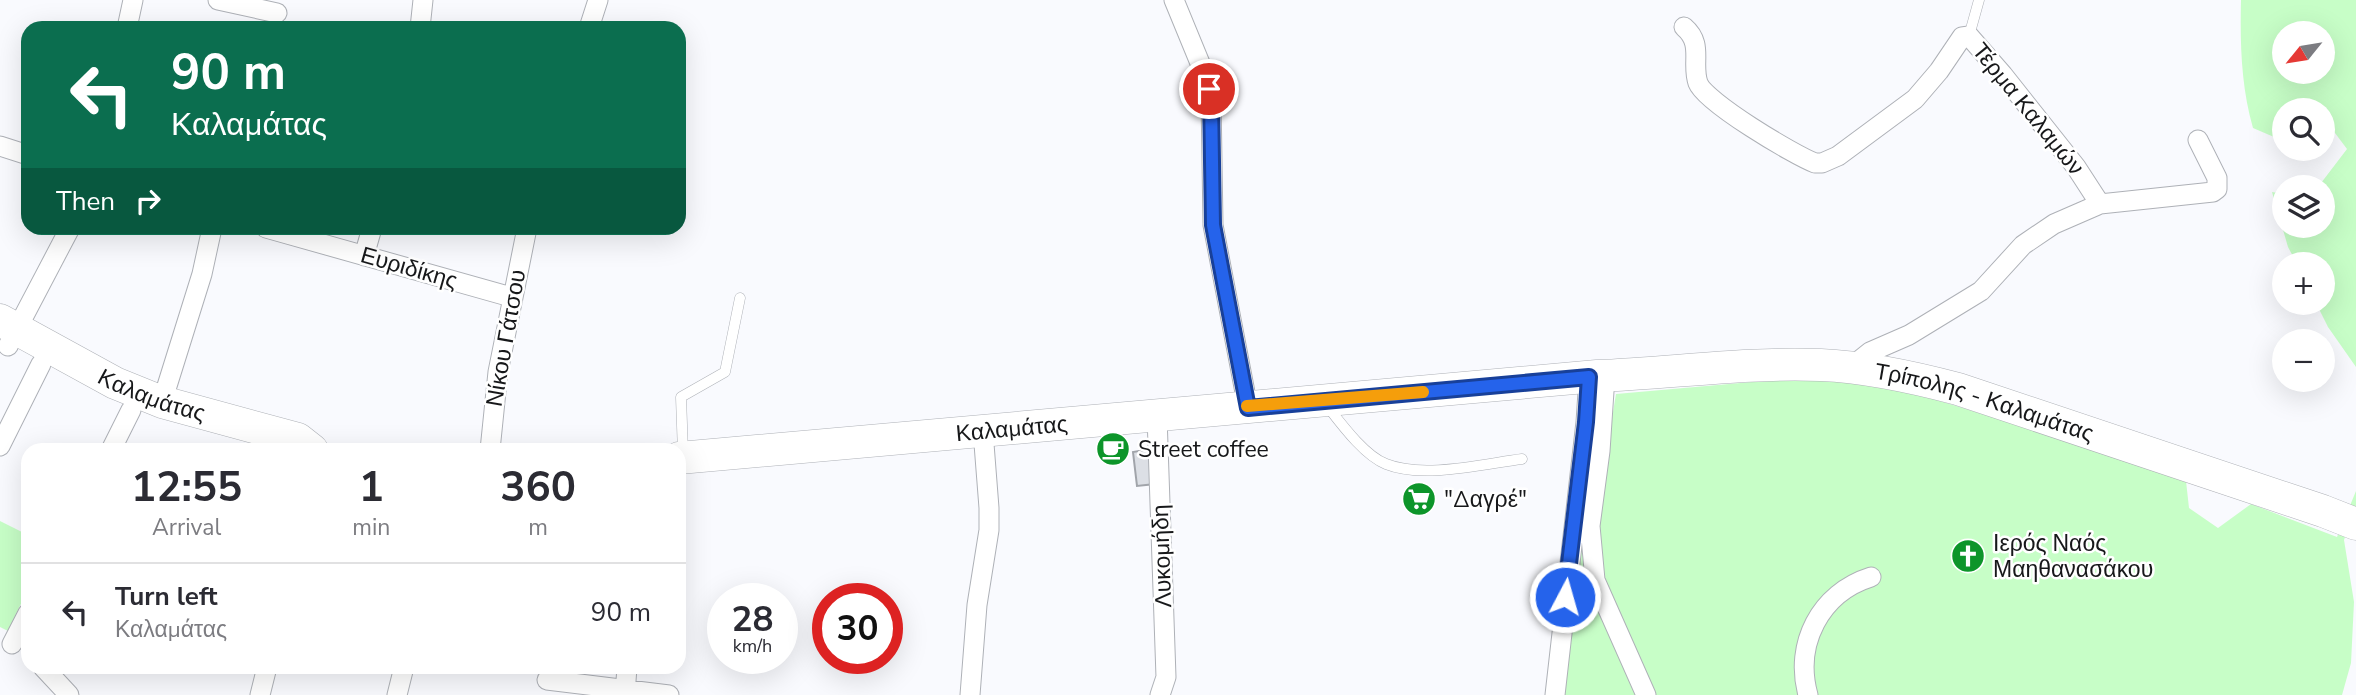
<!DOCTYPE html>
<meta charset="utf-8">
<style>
body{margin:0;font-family:"Nunito Sans",sans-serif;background:#f7f7f7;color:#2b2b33;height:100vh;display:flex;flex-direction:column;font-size:26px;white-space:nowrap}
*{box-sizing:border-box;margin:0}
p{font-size:23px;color:#7c7c81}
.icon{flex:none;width:38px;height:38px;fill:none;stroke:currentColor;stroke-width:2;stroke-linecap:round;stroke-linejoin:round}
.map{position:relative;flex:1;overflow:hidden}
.details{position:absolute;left:21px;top:443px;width:665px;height:231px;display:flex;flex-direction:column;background:#fff;border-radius:21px;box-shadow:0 7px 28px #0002}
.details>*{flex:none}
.banner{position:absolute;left:21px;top:21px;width:665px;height:214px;border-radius:21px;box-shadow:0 7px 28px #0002;background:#0b6e4f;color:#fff;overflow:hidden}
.needle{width:46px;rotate:240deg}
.buttons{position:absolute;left:2272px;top:21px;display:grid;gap:14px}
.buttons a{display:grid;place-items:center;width:63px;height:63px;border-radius:50%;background:#fff;box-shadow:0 7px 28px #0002;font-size:35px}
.speed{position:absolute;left:707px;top:583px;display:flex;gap:14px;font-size:35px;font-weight:700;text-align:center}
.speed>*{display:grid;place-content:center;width:91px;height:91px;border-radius:50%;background:#fff;box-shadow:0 7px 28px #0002;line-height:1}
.speed small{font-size:18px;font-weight:400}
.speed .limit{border:10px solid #d22;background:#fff;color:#111}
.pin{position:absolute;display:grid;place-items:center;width:60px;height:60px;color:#fff;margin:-30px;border:4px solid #fff;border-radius:50%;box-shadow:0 2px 7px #0007}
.me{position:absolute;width:77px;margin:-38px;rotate:6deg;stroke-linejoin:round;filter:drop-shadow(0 0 5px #0008)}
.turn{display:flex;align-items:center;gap:24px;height:147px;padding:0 35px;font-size:32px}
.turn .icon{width:91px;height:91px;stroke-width:2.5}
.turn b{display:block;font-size:49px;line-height:60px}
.then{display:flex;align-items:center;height:66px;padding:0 35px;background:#0003;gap:14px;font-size:26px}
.eta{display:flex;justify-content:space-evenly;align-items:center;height:119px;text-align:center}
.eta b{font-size:42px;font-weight:700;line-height:49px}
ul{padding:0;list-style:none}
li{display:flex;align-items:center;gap:21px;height:98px;padding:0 35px;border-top:2px solid #e1e1e2}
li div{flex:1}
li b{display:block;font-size:26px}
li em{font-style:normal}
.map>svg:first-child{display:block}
.green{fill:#c7fec7;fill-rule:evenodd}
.building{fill:#dcdfe5;stroke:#a1a4aa;stroke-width:2}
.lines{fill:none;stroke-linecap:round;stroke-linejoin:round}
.service-casing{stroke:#aeb1b7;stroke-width:11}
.minor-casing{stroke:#aeb1b7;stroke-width:21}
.primary-casing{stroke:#aeb1b7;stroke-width:33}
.service{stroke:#fff;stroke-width:10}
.minor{stroke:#fff;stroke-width:19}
.primary{stroke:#fff;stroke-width:32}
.route-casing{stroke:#184099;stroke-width:18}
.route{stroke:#2563eb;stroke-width:12}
.slow{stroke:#f59e0b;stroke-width:12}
.labels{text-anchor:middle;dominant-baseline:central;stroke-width:5;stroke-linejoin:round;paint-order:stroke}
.street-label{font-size:23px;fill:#17181a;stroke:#fff}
.poi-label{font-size:23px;fill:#17181a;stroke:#fff;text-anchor:start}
</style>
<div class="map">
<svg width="2356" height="695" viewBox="0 0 2356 695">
<rect width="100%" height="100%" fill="#f9fafe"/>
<path class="green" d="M 2241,0 L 2356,0 L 2356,367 L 2328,327 L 2316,303 L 2322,303 L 2322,264 L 2297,264 L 2288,247 L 2272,192 L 2284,194 L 2284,226 L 2322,226 L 2322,187 L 2318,187 L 2347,149 L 2329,125 L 2322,127 L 2322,110 L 2284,110 L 2284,139 L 2281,140 L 2253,128 C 2241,86 2240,43 2241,0 ZM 2284,33 L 2322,33 L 2322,72 L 2284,72 Z
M 1785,379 L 1882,383 L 2047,434 L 2186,481 L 2189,508 L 2218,528 L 2251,504 L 2337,537 L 2356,491 L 2356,506 L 2344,540 L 2354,602 L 2351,663 L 2342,695 L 1558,695 L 1590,429 L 1612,418 L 1616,394 Z
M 0,521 L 28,535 L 28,589 L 8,631 L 0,627 Z"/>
<path class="building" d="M 1151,449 L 1155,484 L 1137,486 L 1133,452 Z"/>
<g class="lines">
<g class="service-casing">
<path id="service" d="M 1969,36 L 1979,0
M 1328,407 C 1342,425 1365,456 1386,464 C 1423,479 1483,464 1522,459
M 683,453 L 681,397 L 725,372 L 740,298"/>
</g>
<g class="minor-casing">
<path id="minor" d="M 218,0 L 277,13
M 1174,0 L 1202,68 L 1211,98 L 1213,225 L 1248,408
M 1684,27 C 1704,44 1691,63 1698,83 C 1705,102 1794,155 1815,163 L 1822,163 L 1838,156 L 1915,99 L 1939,71 L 1962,37 L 1969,36 L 2003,75 L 2076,167 L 2100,204
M 127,28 L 133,0
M 420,28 L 423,0
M 589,28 L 598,0
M 0,146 L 28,155
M 266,228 L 511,297
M 364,256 L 372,228
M 8,346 L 70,228
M 1856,368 L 1860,360 L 1870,352 L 1909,335 L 1981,291 L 2023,245 L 2054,224 L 2100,204 L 2213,192 L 2217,189 L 2217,178 L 2198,140
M 1605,376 L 1600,451 L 1590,526 L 1595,580 L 1646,695
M 162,402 L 202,274 L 212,228
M 1157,416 L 1166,677 L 1160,695
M 0,446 L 41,364
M 111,450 L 131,410
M 490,450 L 498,372 L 527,228
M 12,644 L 28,613
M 43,667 L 69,695
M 547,680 L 669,695
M 260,695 L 267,667
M 397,695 L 404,667
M 625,695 L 627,667
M 970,695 L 977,605 L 989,530 L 989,508 L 983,431
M 1555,695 L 1586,422 L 1589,377
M 1808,695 C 1794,644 1820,593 1871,577"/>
</g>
<g class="primary-casing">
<g id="primary">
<path id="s1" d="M 0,320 L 115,383 L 162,402 L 298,439 L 312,450"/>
<path id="s2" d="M 679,458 L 1597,376 C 1672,373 1747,362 1821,365 C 1868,367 1913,377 1958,389 L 2323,511 L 2356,524"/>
</g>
</g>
<use href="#service" class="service"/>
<use href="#minor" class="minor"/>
<use href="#primary" class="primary"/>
</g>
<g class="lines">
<g class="route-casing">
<path id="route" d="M 1209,89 L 1211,98 L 1213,225 L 1248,408 L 1589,377 L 1586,422 L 1565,597"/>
</g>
<use href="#route" class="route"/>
<path class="slow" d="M 1247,406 L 1423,392"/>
</g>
<defs>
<g id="cafe-disc" transform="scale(1.75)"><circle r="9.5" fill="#0d952a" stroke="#fff"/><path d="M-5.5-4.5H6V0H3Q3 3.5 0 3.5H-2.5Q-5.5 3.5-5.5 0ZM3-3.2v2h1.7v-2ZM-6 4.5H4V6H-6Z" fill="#fff"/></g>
<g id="supermarket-disc" transform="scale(1.75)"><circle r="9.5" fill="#0d952a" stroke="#fff"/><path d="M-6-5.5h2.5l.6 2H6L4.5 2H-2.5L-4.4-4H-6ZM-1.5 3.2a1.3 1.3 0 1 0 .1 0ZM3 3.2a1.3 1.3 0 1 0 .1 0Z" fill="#fff"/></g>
<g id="church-disc" transform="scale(1.75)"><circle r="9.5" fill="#0d952a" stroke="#fff"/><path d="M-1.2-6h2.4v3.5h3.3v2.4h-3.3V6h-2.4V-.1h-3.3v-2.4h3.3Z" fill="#fff"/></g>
</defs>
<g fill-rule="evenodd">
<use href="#cafe-disc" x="1113" y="449"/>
<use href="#supermarket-disc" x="1419" y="499"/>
<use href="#church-disc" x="1968" y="556"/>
</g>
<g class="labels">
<g class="street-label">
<text transform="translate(2028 109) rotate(51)">Τέρμα Καλαμών</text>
<text transform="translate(409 268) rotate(16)">Ευριδίκης</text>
<text transform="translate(506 338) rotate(-80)">Νίκου Γάτσου</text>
<text stroke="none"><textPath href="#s1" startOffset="170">Καλαμάτας</textPath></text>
<text stroke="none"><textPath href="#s2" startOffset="1314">Τρίπολης - Καλαμάτας</textPath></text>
<text stroke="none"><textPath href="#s2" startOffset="334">Καλαμάτας</textPath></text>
<text transform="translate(1162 556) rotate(-92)">Λυκομήδη</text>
</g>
<g class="poi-label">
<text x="1138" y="449">Street coffee</text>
<text x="1444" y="499">"Δαγρέ"</text>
<text x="1993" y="543">Ιερός Ναός<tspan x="1993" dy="26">Μαηθανασάκου</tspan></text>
</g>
</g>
</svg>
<div class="buttons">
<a><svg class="needle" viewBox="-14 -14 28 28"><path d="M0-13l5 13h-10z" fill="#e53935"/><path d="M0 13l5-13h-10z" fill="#7c7c81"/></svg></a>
<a><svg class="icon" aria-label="search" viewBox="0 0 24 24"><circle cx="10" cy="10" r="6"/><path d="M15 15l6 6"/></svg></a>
<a><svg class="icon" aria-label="layers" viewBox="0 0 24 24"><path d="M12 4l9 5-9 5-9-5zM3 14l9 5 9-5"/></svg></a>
<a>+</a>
<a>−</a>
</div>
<div class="speed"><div>28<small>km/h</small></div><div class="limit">30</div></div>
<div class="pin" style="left:1209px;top:89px;background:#d93025"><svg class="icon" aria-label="arrive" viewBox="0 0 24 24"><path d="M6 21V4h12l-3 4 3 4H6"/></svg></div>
<svg class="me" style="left:1565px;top:597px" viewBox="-20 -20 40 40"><circle r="17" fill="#2563eb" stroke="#fff" stroke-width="3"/><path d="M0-11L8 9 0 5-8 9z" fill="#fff"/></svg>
<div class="banner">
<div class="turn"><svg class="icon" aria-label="left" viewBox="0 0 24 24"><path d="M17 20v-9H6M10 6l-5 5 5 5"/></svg><div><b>90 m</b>Καλαμάτας</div></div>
<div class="then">Then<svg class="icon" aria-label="right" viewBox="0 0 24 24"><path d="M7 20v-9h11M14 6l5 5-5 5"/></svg></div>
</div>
<section class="details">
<div class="eta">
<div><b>12:55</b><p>Arrival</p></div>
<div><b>1</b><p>min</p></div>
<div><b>360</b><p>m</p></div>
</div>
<ul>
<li><svg class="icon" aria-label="left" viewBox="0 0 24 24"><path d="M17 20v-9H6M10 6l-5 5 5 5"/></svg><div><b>Turn left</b><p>Καλαμάτας</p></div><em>90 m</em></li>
</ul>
</section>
</div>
